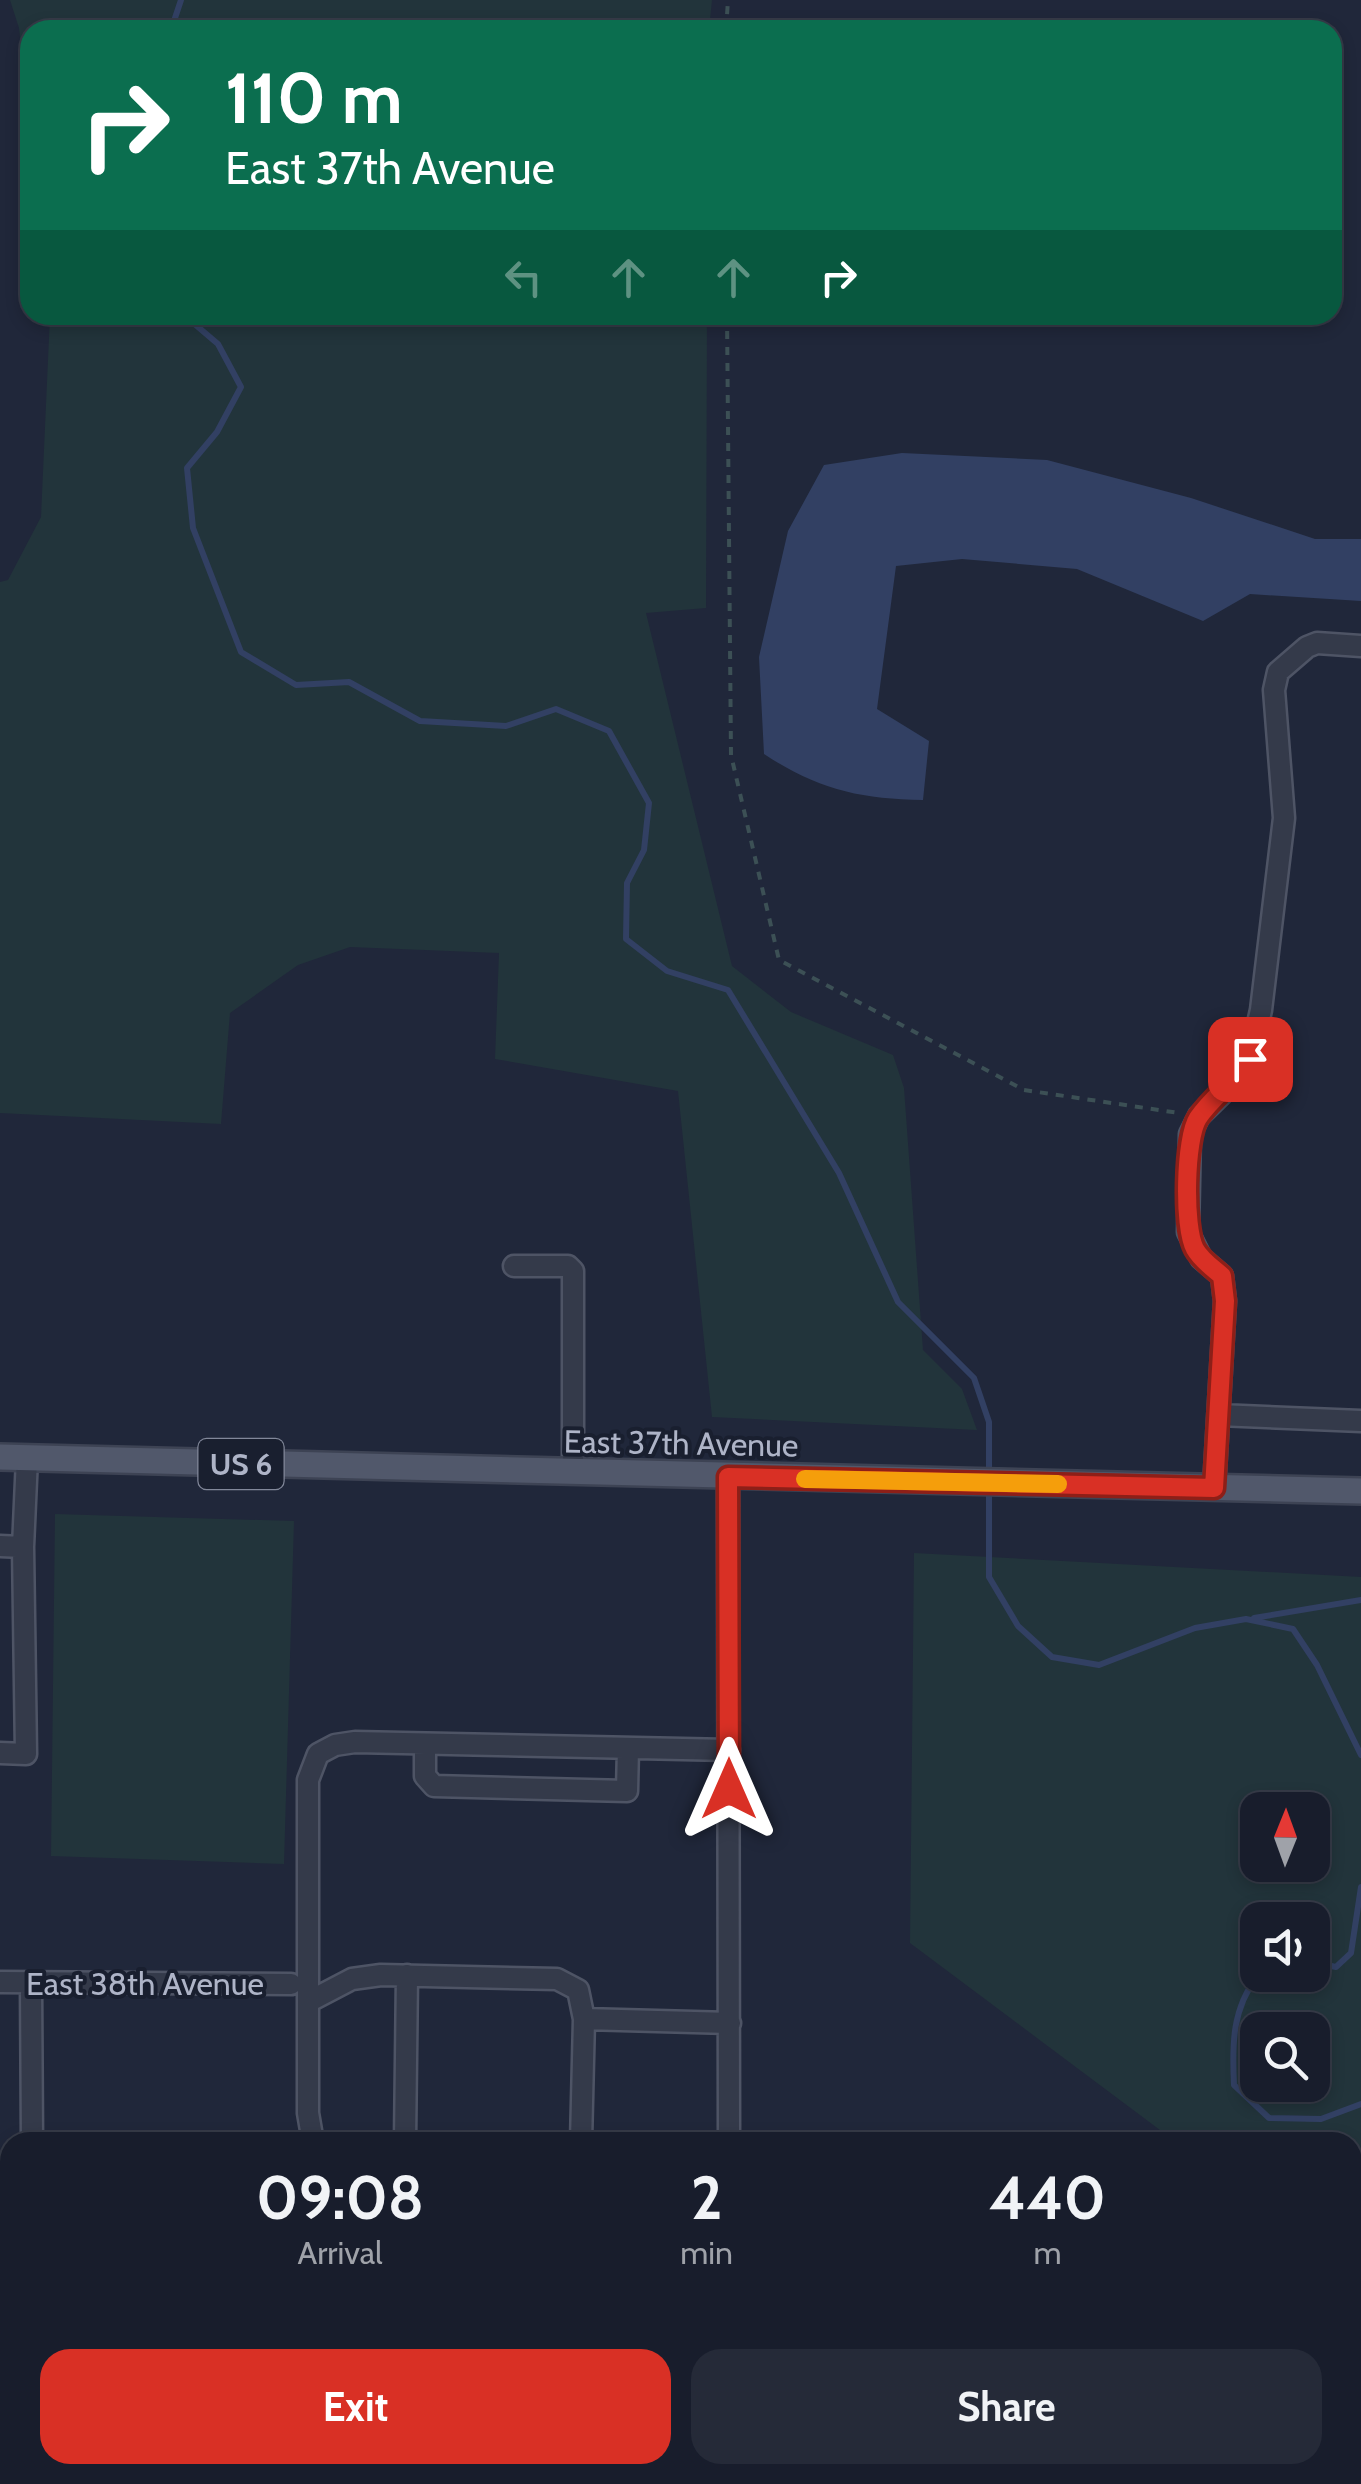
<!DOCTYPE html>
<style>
body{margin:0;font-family:Cabin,sans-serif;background:#252a38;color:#f1f3f6;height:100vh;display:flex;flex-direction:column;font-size:38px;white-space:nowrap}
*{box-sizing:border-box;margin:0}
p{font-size:32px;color:#9fa2a9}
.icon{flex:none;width:55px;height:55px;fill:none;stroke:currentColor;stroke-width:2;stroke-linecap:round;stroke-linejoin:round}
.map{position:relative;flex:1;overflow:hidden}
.drawer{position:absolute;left:0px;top:2132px;width:1362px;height:352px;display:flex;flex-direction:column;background:#181d2c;border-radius:30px 30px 0 0;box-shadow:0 5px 15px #0003,0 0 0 2px #363b48}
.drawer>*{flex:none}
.banner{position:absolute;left:20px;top:20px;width:1322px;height:305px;border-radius:30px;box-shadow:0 5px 15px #0003,0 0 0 2px #363b48;background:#0b6e4f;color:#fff;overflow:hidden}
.needle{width:65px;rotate:1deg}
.fabs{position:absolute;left:1240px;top:1792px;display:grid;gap:20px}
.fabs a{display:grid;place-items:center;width:90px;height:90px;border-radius:20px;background:#181d2c;box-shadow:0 5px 15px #0003,0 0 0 2px #363b48;font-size:50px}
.pin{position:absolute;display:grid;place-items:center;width:85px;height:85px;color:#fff;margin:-42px;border-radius:20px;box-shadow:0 5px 15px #0006}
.me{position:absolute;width:110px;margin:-55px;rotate:0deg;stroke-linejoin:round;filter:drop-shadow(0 0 8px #0008)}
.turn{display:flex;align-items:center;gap:35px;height:210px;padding:0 40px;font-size:45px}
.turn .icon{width:130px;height:130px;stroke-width:2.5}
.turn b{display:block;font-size:70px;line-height:85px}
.lanes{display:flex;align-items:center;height:95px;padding:0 40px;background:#0003;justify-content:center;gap:50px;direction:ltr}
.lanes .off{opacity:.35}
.eta{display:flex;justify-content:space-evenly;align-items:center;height:170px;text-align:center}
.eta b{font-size:60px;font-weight:700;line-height:70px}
.cta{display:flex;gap:20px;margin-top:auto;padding:20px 40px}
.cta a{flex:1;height:115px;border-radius:30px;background:#d93025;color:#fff;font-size:40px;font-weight:700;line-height:115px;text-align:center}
.cta a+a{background:#252a38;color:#f1f3f6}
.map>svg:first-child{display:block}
.green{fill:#22343b;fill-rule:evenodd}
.water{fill:#324063}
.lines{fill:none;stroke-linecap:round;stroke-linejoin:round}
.stream{stroke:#324063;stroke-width:6}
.minor-casing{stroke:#4e5465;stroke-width:25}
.major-casing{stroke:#3d4354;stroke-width:30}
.path{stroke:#3c5055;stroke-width:4;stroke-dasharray:8 8;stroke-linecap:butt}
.minor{stroke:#343a4a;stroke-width:20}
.major{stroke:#51586b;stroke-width:25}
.route-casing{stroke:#8d1f18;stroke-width:25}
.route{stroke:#d93025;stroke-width:18}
.slow{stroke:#f59e0b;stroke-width:18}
.labels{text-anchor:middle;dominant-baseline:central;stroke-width:8;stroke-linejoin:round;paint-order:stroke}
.shield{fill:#191f2f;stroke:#818799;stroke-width:2.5}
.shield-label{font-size:30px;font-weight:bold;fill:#aeb4c7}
.street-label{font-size:32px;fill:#aeb4c7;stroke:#191f2f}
</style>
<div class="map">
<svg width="1361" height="2484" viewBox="0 0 1361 2484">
<rect width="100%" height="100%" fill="#20273a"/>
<path class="green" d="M 10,0 L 712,0 L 709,30 L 30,30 L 30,132 L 19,28 Z
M 50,315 L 707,315 L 706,608 L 646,613 L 732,966 L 791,1012 L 893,1055 L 904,1088 L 923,1350 L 962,1389 L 977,1430 L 712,1417 L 678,1091 L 495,1059 L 499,953 L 350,947 L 298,965 L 230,1013 L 221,1124 L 0,1113 L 0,582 L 8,580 L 41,517 Z
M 55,1514 L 294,1521 L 284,1864 L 51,1856 Z
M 914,1553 L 1361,1577 L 1361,2484 L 1236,2484 L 1236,2475 L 1352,2475 L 1352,2142 L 1176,2142 L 910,1943 ZM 1258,1810 L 1312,1810 L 1312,1865 L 1258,1865 ZM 1258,1920 L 1312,1920 L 1312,1975 L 1258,1975 ZM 1258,2030 L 1312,2030 L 1312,2085 L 1258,2085 Z"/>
<path class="water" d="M 902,453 L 1047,460 L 1191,498 L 1315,539 L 1361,539 L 1361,601 L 1250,594 L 1203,621 L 1077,569 L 962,559 L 896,566 L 877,709 L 929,741 L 923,800 C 859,799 817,789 764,754 L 759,657 L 788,531 L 824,465 Z"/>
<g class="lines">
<path class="stream" d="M 171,30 L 181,0
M 184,315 L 218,344 L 241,387 L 217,432 L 187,468 L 193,528 L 241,652 L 296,685 L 349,682 L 420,721 L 506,726 L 556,709 L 609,731 L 649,803 L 644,850 L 627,883 L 626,939 L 667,971 L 728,990 L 839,1173 L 898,1302 L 974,1378 L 989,1422 L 989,1478
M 989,1490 L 989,1577 L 1018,1626 L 1052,1657 L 1099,1665 L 1195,1628 L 1246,1619 L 1293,1629 L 1317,1665 L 1361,1755
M 1254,1618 L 1361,1600
M 1312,1962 L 1336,1967 L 1351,1953 L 1361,1887
M 1258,1975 C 1232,2009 1232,2044 1234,2085 L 1269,2118 L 1321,2119 L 1361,2104"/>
<g class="minor-casing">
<path id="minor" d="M 514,1266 L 568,1266 L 573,1271 L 573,1473
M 1219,1415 L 1361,1421
M 728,1477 L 729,2142
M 1214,1488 L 1225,1301 L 1222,1276 L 1201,1258 L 1188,1232 L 1190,1134 L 1199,1116 L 1235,1081 L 1250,1059 L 1261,1010 L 1284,818 L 1274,690 L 1278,672 L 1307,647 L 1317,643 L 1361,646
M 0,1546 L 23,1547
M 425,1746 L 425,1776 L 434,1786 L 627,1791 L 628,1748
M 0,1753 L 26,1754 L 23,1547 L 27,1458
M 0,1982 L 291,1984
M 31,1983 L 32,2142
M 308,2002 L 352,1979 L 381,1975 L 557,1979 L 578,1990 L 584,2019
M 313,2142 L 308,2113 L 308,1780 L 318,1754 L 335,1745 L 355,1742 L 729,1750
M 405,2142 L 407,1975
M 581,2142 L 584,2019 L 730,2023
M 34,2475 L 34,2484
M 727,2484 L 727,2475"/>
</g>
<g class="major-casing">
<path id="major" d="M 0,1457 L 1361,1491"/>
</g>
<path class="path" d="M 726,30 L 728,0
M 727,315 L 731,755 L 779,960 L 1024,1090 L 1179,1113"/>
<use href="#minor" class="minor"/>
<use href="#major" class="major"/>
</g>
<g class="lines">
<g class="route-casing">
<path id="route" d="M 729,1789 L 728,1477 L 1214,1488 L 1225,1301 L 1222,1276 C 1213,1268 1201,1260 1195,1249 C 1183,1227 1185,1138 1198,1118 C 1213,1096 1236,1081 1250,1059"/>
</g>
<use href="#route" class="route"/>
<path class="slow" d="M 805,1479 L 1058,1484"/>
</g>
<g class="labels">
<rect class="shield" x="198.5" y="1439" width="85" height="50" rx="8"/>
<g class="shield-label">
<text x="241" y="1464">US 6</text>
</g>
<g class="street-label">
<text transform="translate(681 1443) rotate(1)">East 37th Avenue</text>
<text x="145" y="1983">East 38th Avenue</text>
</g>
</g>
</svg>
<div class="fabs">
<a><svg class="needle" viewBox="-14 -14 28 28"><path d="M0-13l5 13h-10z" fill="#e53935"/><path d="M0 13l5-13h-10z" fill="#9fa2a9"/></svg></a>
<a><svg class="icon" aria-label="sound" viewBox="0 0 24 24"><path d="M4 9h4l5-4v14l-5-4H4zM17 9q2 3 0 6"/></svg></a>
<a><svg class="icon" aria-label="search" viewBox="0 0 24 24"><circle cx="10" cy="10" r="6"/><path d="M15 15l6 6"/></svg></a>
</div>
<div class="pin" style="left:1250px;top:1059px;background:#d93025"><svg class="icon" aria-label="arrive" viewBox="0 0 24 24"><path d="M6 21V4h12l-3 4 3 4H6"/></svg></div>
<svg class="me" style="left:729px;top:1789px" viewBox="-20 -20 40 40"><path d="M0-17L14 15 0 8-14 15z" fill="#d93025" stroke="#fff" stroke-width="4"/></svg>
<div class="banner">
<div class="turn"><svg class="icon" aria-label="right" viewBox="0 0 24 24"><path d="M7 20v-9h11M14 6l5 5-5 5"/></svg><div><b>110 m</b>East 37th Avenue</div></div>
<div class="lanes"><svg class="icon off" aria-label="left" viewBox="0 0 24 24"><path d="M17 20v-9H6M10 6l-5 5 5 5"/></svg><svg class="icon off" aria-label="ahead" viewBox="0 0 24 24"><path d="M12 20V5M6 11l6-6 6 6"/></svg><svg class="icon off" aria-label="ahead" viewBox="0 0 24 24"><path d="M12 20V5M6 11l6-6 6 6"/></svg><svg class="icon" aria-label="right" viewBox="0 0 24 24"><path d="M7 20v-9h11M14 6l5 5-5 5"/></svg></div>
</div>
<section class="drawer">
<div class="eta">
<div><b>09:08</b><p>Arrival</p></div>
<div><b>2</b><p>min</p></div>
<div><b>440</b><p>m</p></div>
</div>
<div class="cta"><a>Exit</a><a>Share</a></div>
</section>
</div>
